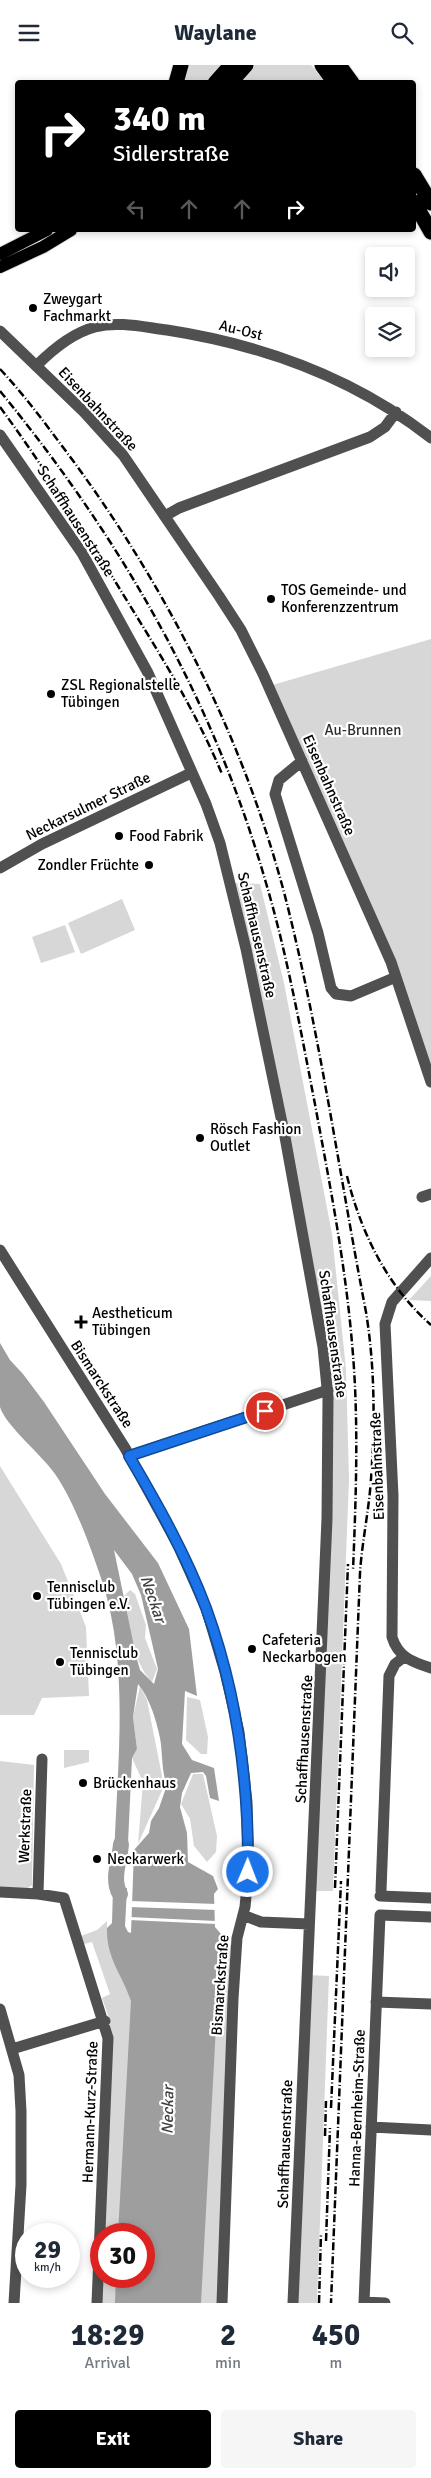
<!DOCTYPE html>
<meta charset="utf-8">
<style>
body{margin:0;font-family:Signika,sans-serif;background:#f6f6f7;color:#1f2937;height:100vh;display:flex;flex-direction:column;font-size:19px;white-space:nowrap}
*{box-sizing:border-box;margin:0}
p{font-size:16px;color:#747a83}
.icon{flex:none;width:28px;height:28px;fill:none;stroke:currentColor;stroke-width:2;stroke-linecap:round;stroke-linejoin:round}
.map{position:relative;height:2238px;overflow:hidden}
.sheet{display:flex;flex-direction:column;background:#fff;flex:1}
.sheet>*{flex:none}
.hud{position:absolute;left:15px;top:15px;width:401px;height:152px;border-radius:5px;box-shadow:0 2px 8px #0003;background:#000;color:#fff;overflow:hidden}
.fabs{position:absolute;left:365px;top:182px;display:grid;gap:10px}
.fabs a{display:grid;place-items:center;width:50px;height:50px;border-radius:5px;background:#fff;box-shadow:0 2px 8px #0003;font-size:25px}
.speed{position:absolute;left:15px;top:2158px;display:flex;gap:10px;font-size:25px;font-weight:700;text-align:center}
.speed>*{display:grid;place-content:center;width:65px;height:65px;border-radius:50%;background:#fff;box-shadow:0 2px 8px #0003;line-height:1}
.speed small{font-size:12px;font-weight:400}
.speed .limit{border:8px solid #d22;background:#fff;color:#111}
.pin{position:absolute;display:grid;place-items:center;width:42px;height:42px;color:#fff;margin:-21px;border:2px solid #fff;border-radius:50%;box-shadow:0 1px 5px #0007}
.me{position:absolute;width:55px;margin:-28px;rotate:1deg;stroke-linejoin:round;filter:drop-shadow(0 0 4px #0008)}
.turn{display:flex;align-items:center;gap:18px;height:105px;padding:0 15px;font-size:22px}
.turn .icon{width:65px;height:65px;stroke-width:2.5}
.turn b{display:block;font-size:35px;line-height:42px}
.lanes{display:flex;align-items:center;height:48px;padding:0 15px;background:#0003;justify-content:center;gap:25px;direction:ltr}
.lanes .off{opacity:.35}
.eta{display:flex;justify-content:space-evenly;align-items:center;height:85px;text-align:center}
.eta b{font-size:30px;font-weight:700;line-height:35px}
.cta{display:flex;gap:10px;margin-top:auto;padding:10px 15px}
.cta a{flex:1;height:58px;border-radius:5px;background:#000;color:#fff;font-size:20px;font-weight:700;line-height:58px;text-align:center}
.cta a+a{background:#f6f6f7;color:#1f2937}
header{display:flex;justify-content:space-between;align-items:center;height:65px;padding:0 15px;background:#fff;font-size:22px;font-weight:700}
.map>svg:first-child{display:block}
.green{fill:#d7d7d7}
.water{fill:#9e9e9e;fill-rule:evenodd}
.pier{fill:#fff}
.lines{fill:none;stroke-linecap:round;stroke-linejoin:round}
.river{stroke:#9e9e9e;stroke-width:16}
.major-casing{stroke:#dbdbdb;stroke-width:14}
.highway-casing{stroke:#dbdbdb;stroke-width:17}
.minor{stroke:#505050;stroke-width:11}
.major{stroke:#000;stroke-width:12}
.highway{stroke:#000;stroke-width:15}
.rail{stroke:#000;stroke-width:2.5;stroke-dasharray:8 2.5 1 2.5;stroke-linecap:butt}
.route-casing{stroke:#114b97;stroke-width:12}
.route{stroke:#1a73e8;stroke-width:9}
.poi-dot{fill:#000;stroke:#fff;stroke-width:2}
.labels{text-anchor:middle;dominant-baseline:central;stroke-width:4.5;stroke-linejoin:round;paint-order:stroke}
.poi-label{font-size:15px;fill:#000;stroke:#fff;text-anchor:start}
.street-label{font-size:15px;fill:#000;stroke:#fff}
.park-label{font-size:15px;fill:#2e2e2e;stroke:#fff}
.water-label{font-size:16px;font-style:italic;fill:#3f3f3f;stroke:#fff}
</style>
<header><svg class="icon" aria-label="menu" viewBox="0 0 24 24"><path d="M4 6h16M4 12h16M4 18h16"/></svg>Waylane<svg class="icon" aria-label="search" viewBox="0 0 24 24"><circle cx="10" cy="10" r="6"/><path d="M15 15l6 6"/></svg></header>
<div class="map">
<svg width="431" height="2238" viewBox="0 0 431 2238">
<rect width="100%" height="100%" fill="#fff"/>
<path class="green" d="M 185,0 L 224,0 L 209,17 L 181,18 Z
M 254,0 L 311,0 L 325,17 L 235,18 Z
M 431,574 L 431,1017 L 391,897 L 269,621 Z
M 231,818 L 260,819 L 284,918 L 332,1169 L 346,1304 L 349,1414 L 333,1826 L 313,1826 L 308,1910 L 329,1911 L 317,2238 L 293,2238 L 327,1310 Z
M 122,834 L 135,865 L 81,889 L 68,858 Z
M 65,860 L 75,887 L 41,898 L 32,872 Z
M 431,1211 L 431,1236 L 409,1235 Z
M 0,1401 L 61,1499 L 86,1562 L 89,1631 L 42,1633 L 34,1650 L 0,1650 Z
M 130,1525 L 135,1529 L 146,1560 L 145,1573 L 157,1604 L 152,1617 C 131,1594 129,1561 124,1531 Z
M 140,1621 L 147,1635 L 164,1721 L 138,1779 L 143,1717 L 132,1693 L 137,1684 L 133,1652 Z
M 187,1632 L 200,1635 L 208,1672 L 207,1689 L 201,1689 L 186,1675 Z
M 64,1685 L 89,1685 L 89,1697 L 64,1703 Z
M 0,1696 L 34,1700 L 32,1816 L 32,1820 L 28,1823 L 0,1823 Z
M 193,1709 L 203,1709 L 217,1771 L 216,1787 L 207,1797 L 194,1781 L 190,1754 L 181,1739 Z
M 107,1856 L 107,1870 L 219,1869 L 236,1885 L 222,2238 L 101,2238 L 103,2211 L 144,2211 L 144,2169 L 104,2169 L 110,1956 L 102,1933 L 110,1929 L 92,1877 L 84,1879 L 81,1871 L 97,1865 Z"/>
<path class="water" d="M 0,1278 L 10,1295 L 23,1309 L 44,1337 L 105,1429 L 158,1498 L 189,1564 L 197,1631 L 185,1626 L 182,1679 L 192,1695 L 214,1703 L 219,1736 L 210,1733 L 206,1711 L 203,1707 L 191,1708 L 182,1728 L 180,1742 L 187,1768 L 188,1797 L 213,1811 L 218,1824 L 214,1829 L 215,1862 L 221,1869 L 201,2238 L 115,2238 L 116,2211 L 144,2211 L 144,2169 L 118,2169 L 131,1936 C 122,1909 106,1893 107,1863 L 112,1858 L 113,1823 L 127,1823 L 125,1861 L 128,1867 L 131,1868 L 134,1785 L 149,1768 L 151,1756 L 159,1743 L 167,1720 C 161,1705 163,1689 160,1673 C 156,1654 150,1634 138,1619 L 133,1652 L 137,1684 L 132,1693 L 127,1799 L 114,1799 C 116,1707 131,1605 102,1516 C 91,1483 75,1438 55,1409 C 44,1392 5,1360 0,1342 C 0,1330 0,1292 0,1278 ZM 114,1485 L 132,1509 L 141,1530 L 158,1604 L 154,1619 L 140,1605 L 136,1591 Z"/>
<path class="pier" d="M 130,1836 L 217,1839 L 217,1845 L 129,1842 Z
M 129,1852 L 216,1856 L 216,1859 L 129,1855 Z"/>
<g class="lines">
<path class="river" d="M 120,1829 C 111,1814 120,1795 121,1779"/>
<g class="major-casing">
<path id="major" d="M 0,189 L 47,165
M 0,202 L 43,182 L 71,165"/>
</g>
<g class="highway-casing">
<path id="highway" d="M 322,0 L 335,18
M 339,0 L 352,18
M 176,18 L 181,0
M 215,18 L 231,0
M 230,18 L 246,0
M 414,110 L 431,138
M 414,137 L 431,167"/>
</g>
<path class="minor" d="M 0,266 L 84,347 L 123,390 L 219,531 L 241,565 L 263,609 L 391,897 L 431,1017
M 36,301 C 52,285 72,268 95,262 C 118,256 143,262 167,265 C 264,280 353,312 431,373
M 0,370 L 82,488 L 148,608 L 206,739 L 220,778 L 246,884 L 285,1072 L 323,1282 L 328,1333 L 327,1454 L 293,2238
M 165,451 L 179,443 L 370,372 L 385,362 L 396,347
M 302,696 L 279,715 L 275,729 L 318,868 L 331,923 L 336,929 L 351,931 L 396,912
M 0,803 L 42,779 L 191,708
M 422,1132 L 431,1129
M 0,1185 L 125,1383 L 178,1480 L 206,1543 L 225,1607 L 239,1667 L 247,1737 L 248,1811 L 245,1842 L 237,1873 L 233,1934 L 222,2238
M 431,1193 L 392,1237 L 385,1259 L 393,1431 L 392,1572 C 398,1592 412,1597 431,1603
M 129,1391 L 328,1325
M 381,1826 L 389,1611 L 395,1599 L 404,1592
M 0,1827 L 38,1829 L 64,1833 L 108,1973 L 97,2238
M 38,1829 L 42,1694
M 380,1831 L 431,1833
M 243,1850 L 261,1857 L 309,1859
M 376,1937 L 431,1939
M 0,1944 L 19,2010 L 21,2046 L 21,2120 L 14,2238
M 12,1984 L 105,1956
M 371,2062 L 431,2065
M 364,2237 L 385,2238
M 364,2238 L 380,1850 L 431,1852"/>
<use href="#major" class="major"/>
<use href="#highway" class="highway"/>
<path class="rail" d="M 0,304 C 27,333 50,365 74,397 C 169,527 244,675 285,831 C 320,968 339,1108 366,1247 C 375,1303 375,1358 371,1414 C 369,1445 362,1477 360,1508 L 331,2238
M 0,326 C 121,474 213,633 266,818 C 287,889 300,962 314,1034 C 329,1115 345,1196 352,1278 C 359,1354 356,1430 353,1506
M 0,342 C 47,406 88,472 129,539 C 163,594 197,649 222,709
M 347,1111 C 361,1168 387,1221 431,1260
M 335,1823 L 348,1499
M 331,2043 L 341,1816
M 325,2071 L 326,2036
M 326,2176 L 330,2063
M 319,2238 L 321,2168"/>
</g>
<g class="lines">
<g class="route-casing">
<path id="route" d="M 248,1807 C 249,1717 237,1628 206,1543 C 186,1490 158,1440 129,1391 L 265,1346"/>
</g>
<use href="#route" class="route"/>
</g>
<g class="poi-dot">
<circle cx="33" cy="243" r="5"/>
<circle cx="271" cy="534" r="5"/>
<circle cx="51" cy="629" r="5"/>
<circle cx="119" cy="771" r="5"/>
<circle cx="149" cy="800" r="5"/>
<circle cx="200" cy="1073" r="5"/>
<path d="M78.5 1249.5h5v5h5v5h-5v5h-5v-5h-5v-5h5z"/>
<circle cx="37" cy="1531" r="5"/>
<circle cx="252" cy="1584" r="5"/>
<circle cx="60" cy="1597" r="5"/>
<circle cx="83" cy="1718" r="5"/>
<circle cx="97" cy="1794" r="5"/>
</g>
<g class="labels">
<g class="poi-label">
<text x="43" y="234">Zweygart<tspan x="43" dy="17">Fachmarkt</tspan></text>
<text x="281" y="525">TOS Gemeinde- und<tspan x="281" dy="17">Konferenzzentrum</tspan></text>
<text x="61" y="620">ZSL Regionalstelle<tspan x="61" dy="17">Tübingen</tspan></text>
<text x="129" y="771">Food Fabrik</text>
<text x="139" y="800" text-anchor="end">Zondler Früchte</text>
<text x="210" y="1064">Rösch Fashion<tspan x="210" dy="17">Outlet</tspan></text>
<text x="92" y="1248">Aestheticum<tspan x="92" dy="17">Tübingen</tspan></text>
<text x="47" y="1522">Tennisclub<tspan x="47" dy="17">Tübingen e.V.</tspan></text>
<text x="262" y="1575">Cafeteria<tspan x="262" dy="17">Neckarbogen</tspan></text>
<text x="70" y="1588">Tennisclub<tspan x="70" dy="17">Tübingen</tspan></text>
<text x="93" y="1718">Brückenhaus</text>
<text x="107" y="1794">Neckarwerk</text>
</g>
<g class="street-label">
<text transform="translate(241 265) rotate(14)">Au-Ost</text>
<text transform="translate(98 344) rotate(47)">Eisenbahnstraße</text>
<text transform="translate(76 456) rotate(57)">Schaffhausenstraße</text>
<text transform="translate(329 720) rotate(66)">Eisenbahnstraße</text>
<text transform="translate(88 741) rotate(-26)">Neckarsulmer Straße</text>
<text transform="translate(257 870) rotate(77)">Schaffhausenstraße</text>
<text transform="translate(333 1269) rotate(82)">Schaffhausenstraße</text>
<text transform="translate(102 1319) rotate(57)">Bismarckstraße</text>
<text transform="translate(377 1401) rotate(-92)">Eisenbahnstraße</text>
<text transform="translate(304 1674) rotate(-87)">Schaffhausenstraße</text>
<text transform="translate(25 1761) rotate(-88)">Werkstraße</text>
<text transform="translate(220 1920) rotate(-86)">Bismarckstraße</text>
<text transform="translate(357 2043) rotate(-88)">Hanna-Bernheim-Straße</text>
<text transform="translate(90 2047) rotate(-88)">Hermann-Kurz-Straße</text>
<text transform="translate(285 2079) rotate(-88)">Schaffhausenstraße</text>
</g>
<g class="park-label">
<text x="363" y="665">Au-Brunnen</text>
</g>
<g class="water-label">
<text transform="translate(153 1534) rotate(71)">Neckar</text>
<text transform="translate(168 2045) rotate(-89)">Neckar</text>
</g>
</g>
</svg>
<div class="fabs">
<a><svg class="icon" aria-label="sound" viewBox="0 0 24 24"><path d="M4 9h4l5-4v14l-5-4H4zM17 9q2 3 0 6"/></svg></a>
<a><svg class="icon" aria-label="layers" viewBox="0 0 24 24"><path d="M12 4l9 5-9 5-9-5zM3 14l9 5 9-5"/></svg></a>
</div>
<div class="speed"><div>29<small>km/h</small></div><div class="limit">30</div></div>
<div class="pin" style="left:265px;top:1346px;background:#d93025"><svg class="icon" aria-label="arrive" viewBox="0 0 24 24"><path d="M6 21V4h12l-3 4 3 4H6"/></svg></div>
<svg class="me" style="left:248px;top:1807px" viewBox="-20 -20 40 40"><circle r="17" fill="#1a73e8" stroke="#fff" stroke-width="3"/><path d="M0-11L8 9 0 5-8 9z" fill="#fff"/></svg>
<div class="hud">
<div class="turn"><svg class="icon" aria-label="right" viewBox="0 0 24 24"><path d="M7 20v-9h11M14 6l5 5-5 5"/></svg><div><b>340 m</b>Sidlerstraße</div></div>
<div class="lanes"><svg class="icon off" aria-label="left" viewBox="0 0 24 24"><path d="M17 20v-9H6M10 6l-5 5 5 5"/></svg><svg class="icon off" aria-label="ahead" viewBox="0 0 24 24"><path d="M12 20V5M6 11l6-6 6 6"/></svg><svg class="icon off" aria-label="ahead" viewBox="0 0 24 24"><path d="M12 20V5M6 11l6-6 6 6"/></svg><svg class="icon" aria-label="right" viewBox="0 0 24 24"><path d="M7 20v-9h11M14 6l5 5-5 5"/></svg></div>
</div>
</div>
<section class="sheet">
<div class="eta">
<div><b>18:29</b><p>Arrival</p></div>
<div><b>2</b><p>min</p></div>
<div><b>450</b><p>m</p></div>
</div>
<div class="cta"><a>Exit</a><a>Share</a></div>
</section>
